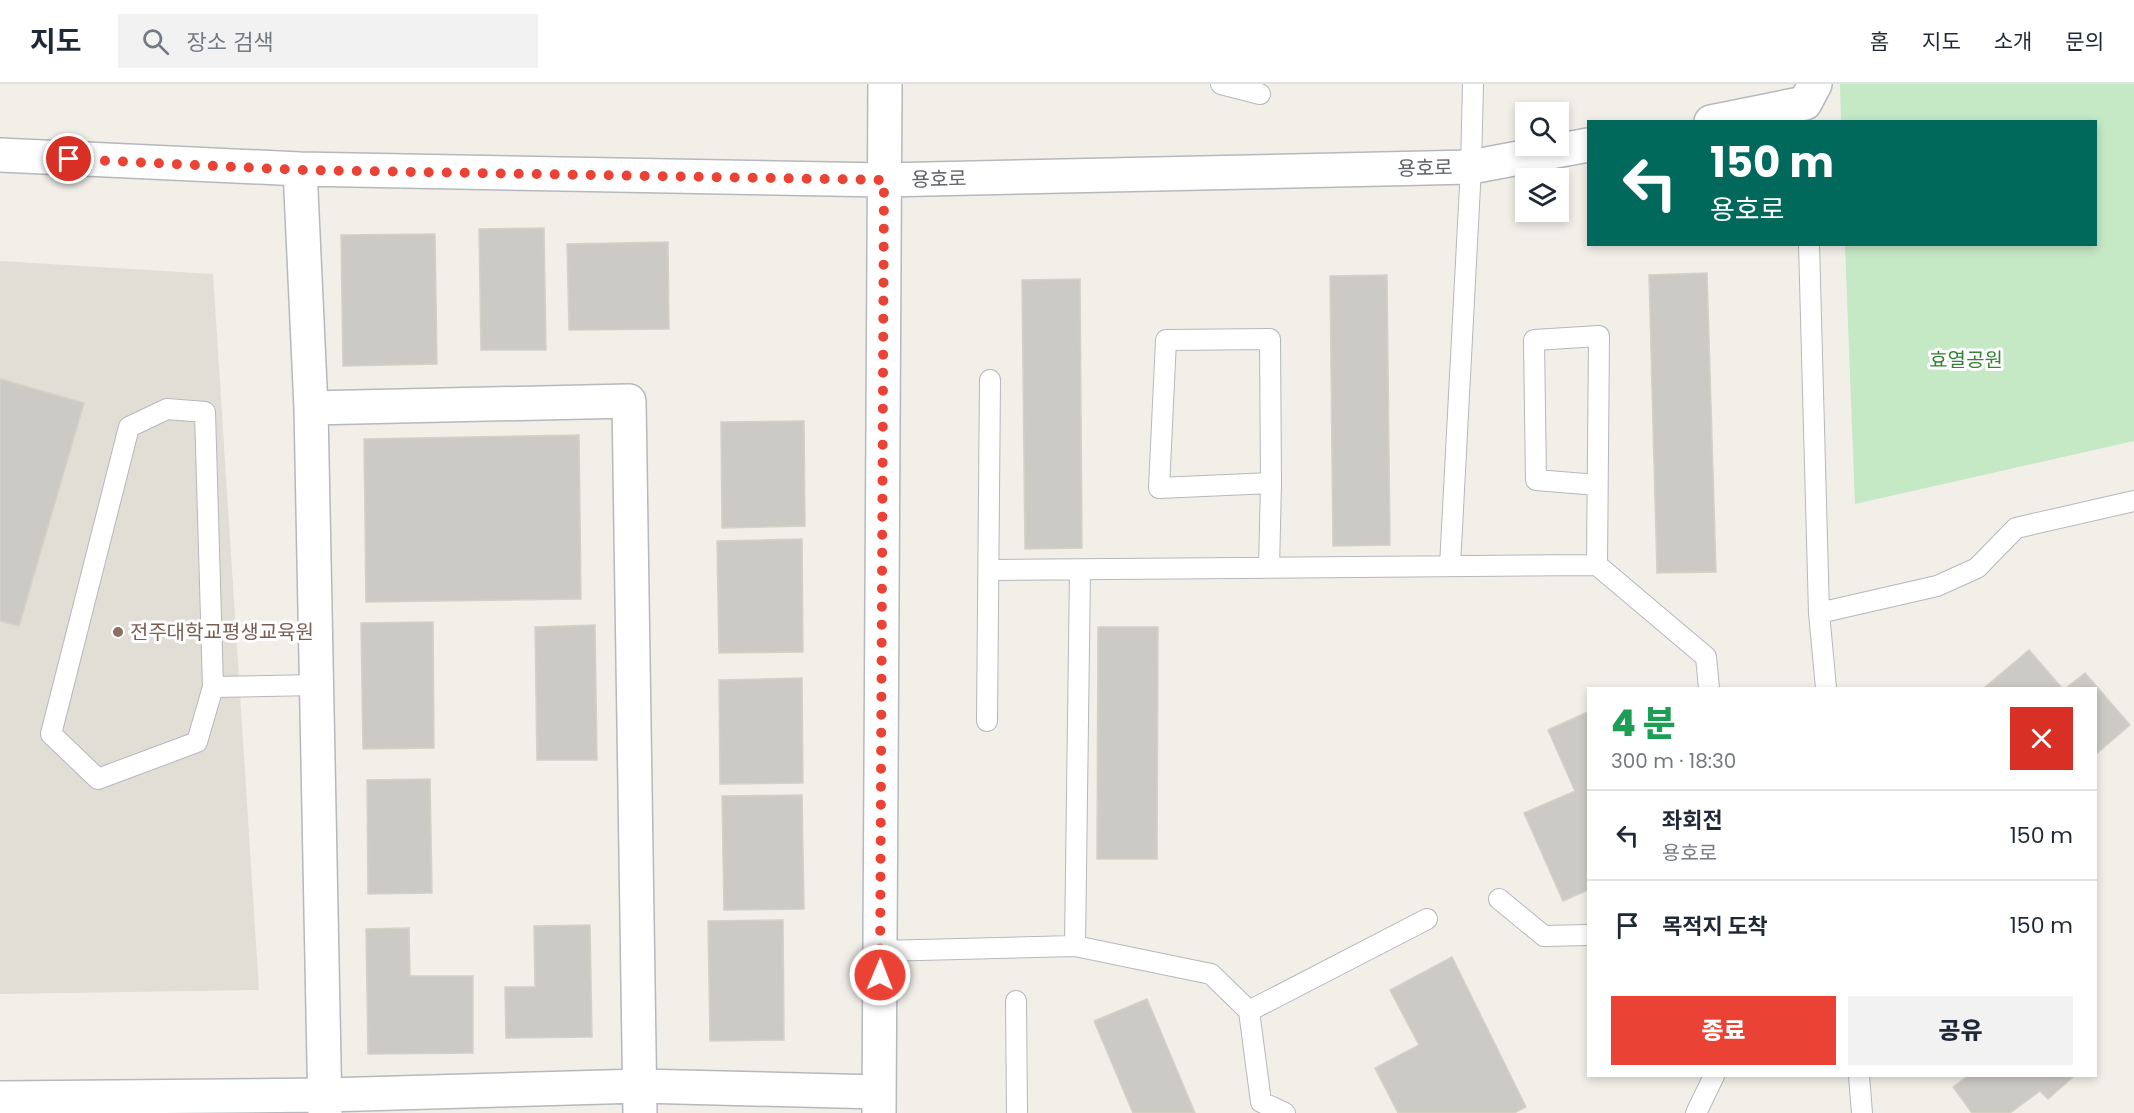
<!DOCTYPE html>
<html lang="ko">
<meta charset="utf-8">
<style>
body{margin:0;font-family:Poppins,"Noto Sans KR",sans-serif;background:#f2f2f3;color:#1f2937;height:100vh;display:flex;flex-direction:column;font-size:22px;white-space:nowrap}
*{box-sizing:border-box;margin:0}
p{font-size:20px;color:#747a83}
.icon{flex:none;width:33px;height:33px;fill:none;stroke:currentColor;stroke-width:2;stroke-linecap:round;stroke-linejoin:round}
.map{position:relative;flex:1;overflow:hidden}
.drawer{position:absolute;left:1587px;top:603px;width:510px;height:390px;display:flex;flex-direction:column;background:#fff;border-radius:0px;box-shadow:0 3px 9px #0003}
.drawer>*{flex:none}
.guide{position:absolute;left:1587px;top:36px;width:510px;height:126px;border-radius:0px;box-shadow:0 3px 9px #0003;background:#00695c;color:#fff;overflow:hidden}
.tools{position:absolute;left:1515px;top:18px;display:grid;gap:12px}
.tools a{display:grid;place-items:center;width:54px;height:54px;border-radius:0px;background:#fff;box-shadow:0 3px 9px #0003;font-size:30px}
.pin{position:absolute;display:grid;place-items:center;width:51px;height:51px;color:#fff;margin:-26px;border:3px solid #fff;border-radius:50%;box-shadow:0 2px 6px #0007}
.me{position:absolute;width:66px;margin:-33px;rotate:1deg;stroke-linejoin:round;filter:drop-shadow(0 0 4px #0008)}
.turn{display:flex;align-items:center;gap:21px;height:126px;padding:0 24px;font-size:27px}
.turn .icon{width:78px;height:78px;stroke-width:2.5}
.turn b{display:block;font-size:42px;line-height:51px}
.round{display:grid;place-items:center;flex:none;width:63px;height:63px;border-radius:0px;background:#f2f2f3}
.summary{display:flex;align-items:center;justify-content:space-between;height:102px;padding:0 24px}
h1{font-size:36px;font-weight:800;line-height:45px;color:#1e9e55}
.action{display:flex;gap:12px;margin-top:auto;padding:12px 24px}
.action a{flex:1;height:69px;border-radius:0px;background:#ea4335;color:#fff;font-size:24px;font-weight:800;line-height:69px;text-align:center}
.action a+a{background:#f2f2f3;color:#1f2937}
ul{padding:0;list-style:none}
li{display:flex;align-items:center;gap:18px;height:90px;padding:0 24px;border-top:2px solid #e0e1e3}
li div{flex:1}
li b{display:block;font-size:22px}
li em{font-style:normal}
header{display:flex;align-items:center;gap:36px;box-sizing:border-box;height:84px;padding:0 30px;background:#fff;border-bottom:2px solid #e0e1e3}
header strong{font-size:28px}
nav{display:flex;gap:33px;margin-inline-start:auto;font-size:21px}
.search{width:420px;height:54px;background:#f2f2f3;display:flex;align-items:center;gap:15px;box-sizing:border-box;padding:0 21px;border-radius:0px;color:#747a83;font-size:22px}
.map>svg:first-child{display:block}
.education{fill:#e1ded6}
.green{fill:#c5e8c5}
.building{fill:#cccac5;stroke:#d6d1c6;stroke-width:1.5}
.lines{fill:none;stroke-linecap:round;stroke-linejoin:round}
.service-casing{stroke:#b5b8bc;stroke-width:22}
.minor-casing{stroke:#b5b8bc;stroke-width:36}
.service{stroke:#fff;stroke-width:20}
.minor{stroke:#fff;stroke-width:33}
.route{stroke:#ea4335;stroke-width:10;stroke-dasharray:0 18}
.education-dot{fill:#8d6e63;stroke:#fff;stroke-width:2}
.labels{text-anchor:middle;dominant-baseline:central;stroke-width:6;stroke-linejoin:round;paint-order:stroke}
.street-label{font-size:20px;fill:#5f6368;stroke:#fff}
.park-label{font-size:20px;fill:#348238;stroke:#fff}
.education-label{font-size:20px;fill:#785e54;stroke:#fff;text-anchor:start}
</style>
<header>
<strong>지도</strong>
<div class="search"><svg class="icon" aria-label="search" viewBox="0 0 24 24"><circle cx="10" cy="10" r="6"/><path d="M15 15l6 6"/></svg>장소 검색</div>
<nav><a>홈</a><a>지도</a><a>소개</a><a>문의</a></nav>
</header>
<div class="map">
<svg width="2134" height="1029" viewBox="0 0 2134 1029">
<rect width="100%" height="100%" fill="#f1efe8"/>
<path class="education" d="M 0,177 L 213,190 L 259,906 L 0,910 Z"/>
<path class="green" d="M 1840,0 L 2134,0 L 2134,357 L 1855,420 L 1845,161 L 2096,160 L 2096,38 L 1841,37 Z"/>
<path class="building" d="M 544,144 L 546,266 L 481,266 L 479,145 Z
M 435,150 L 437,280 L 343,282 L 341,151 Z
M 668,158 L 669,245 L 569,246 L 567,160 Z
M 1707,189 L 1716,488 L 1657,489 L 1649,191 Z
M 1387,191 L 1390,461 L 1333,462 L 1330,192 Z
M 1080,195 L 1082,464 L 1025,465 L 1022,196 Z
M 0,295 L 84,319 L 19,542 L 0,537 Z
M 804,337 L 805,442 L 722,444 L 721,338 Z
M 579,351 L 581,515 L 366,518 L 364,355 Z
M 802,455 L 803,568 L 719,569 L 717,457 Z
M 433,538 L 434,664 L 363,665 L 361,539 Z
M 595,541 L 597,676 L 537,676 L 535,543 Z
M 1098,543 L 1158,543 L 1157,775 L 1097,775 Z
M 2029,566 L 2062,604 L 1984,604 Z
M 2085,589 L 2130,641 L 2096,670 L 2096,604 L 2066,604 Z
M 802,594 L 803,699 L 720,700 L 719,596 Z
M 1588,628 L 1588,806 L 1563,817 L 1524,729 L 1575,707 L 1548,646 Z
M 430,695 L 432,809 L 368,810 L 367,696 Z
M 802,711 L 804,825 L 724,826 L 722,712 Z
M 783,836 L 784,956 L 710,957 L 708,837 Z
M 590,841 L 592,953 L 506,954 L 505,903 L 535,903 L 534,842 Z
M 409,844 L 410,892 L 473,892 L 473,969 L 368,970 L 366,845 Z
M 1452,873 L 1526,1023 L 1514,1029 L 1398,1029 L 1375,984 L 1419,961 L 1390,906 Z
M 1147,915 L 1195,1029 L 1133,1029 L 1094,937 Z
M 1968,992 L 2074,992 L 2048,1015 L 2040,1007 L 2010,1029 L 1972,1029 L 1953,1003 Z"/>
<g class="lines">
<g class="service-casing">
<path id="service" d="M 1221,0 L 1260,10
M 1809,160 L 1819,529 L 1826,604
M 1597,481 L 1599,252 L 1534,256 L 1536,396 L 1597,401
M 1450,482 L 1471,83 L 1473,0
M 1269,484 L 1271,399 L 1270,255 L 1166,256 L 1159,404 L 1271,399
M 990,486 L 1597,481 L 1706,573 L 1709,604
M 1819,529 L 1937,502 L 1977,484 L 2016,444 L 2134,417
M 213,603 L 205,328 L 167,325 L 129,343 L 51,650 L 98,695 L 197,658 L 213,603 L 316,601
M 987,637 L 990,296
M 1499,815 L 1544,852 L 1588,851
M 1075,862 L 1080,486
M 880,867 L 1075,862 L 1211,890 L 1249,927 L 1261,1018 L 1285,1029
M 1016,917 L 1017,1029
M 1249,927 L 1427,835
M 1859,992 L 1862,1029
M 1696,1029 L 1714,992"/>
</g>
<g class="minor-casing">
<path id="minor" d="M 1711,38 L 1805,19 L 1815,0
M 0,71 L 300,85 L 884,96 L 1471,83 L 1588,61
M 300,85 L 311,324 L 325,1029
M 311,324 L 629,317 L 640,1029
M 0,1014 L 326,1011 L 640,1002 L 878,1008
M 879,1029 L 885,0"/>
</g>
<use href="#service" class="service"/>
<use href="#minor" class="minor"/>
</g>
<g class="lines">
<path class="route" d="M 69,75 L 300,86 L 884,96 L 880,891"/>
</g>
<circle class="education-dot" cx="118" cy="548" r="6"/>
<g class="labels">
<g class="street-label">
<text transform="translate(1425 84) rotate(-1)">용호로</text>
<text transform="translate(939 95) rotate(-1)">용호로</text>
</g>
<g class="park-label">
<text x="1966" y="276">효열공원</text>
</g>
<g class="education-label">
<text x="130" y="548">전주대학교평생교육원</text>
</g>
</g>
</svg>
<div class="tools">
<a><svg class="icon" aria-label="search" viewBox="0 0 24 24"><circle cx="10" cy="10" r="6"/><path d="M15 15l6 6"/></svg></a>
<a><svg class="icon" aria-label="layers" viewBox="0 0 24 24"><path d="M12 4l9 5-9 5-9-5zM3 14l9 5 9-5"/></svg></a>
</div>
<div class="pin" style="left:69px;top:75px;background:#d93025"><svg class="icon" aria-label="arrive" viewBox="0 0 24 24"><path d="M6 21V4h12l-3 4 3 4H6"/></svg></div>
<svg class="me" style="left:880px;top:891px" viewBox="-20 -20 40 40"><circle r="17" fill="#ea4335" stroke="#fff" stroke-width="3"/><path d="M0-11L8 9 0 5-8 9z" fill="#fff"/></svg>
<div class="guide">
<div class="turn"><svg class="icon" aria-label="left" viewBox="0 0 24 24"><path d="M17 20v-9H6M10 6l-5 5 5 5"/></svg><div><b>150 m</b>용호로</div></div>
</div>
<section class="drawer">
<div class="summary"><div><h1>4 분</h1><p>300 m · 18:30</p></div><a class="round" style="background:#d93025;color:#fff"><svg class="icon" aria-label="close" viewBox="0 0 24 24"><path d="M6 6l12 12M18 6L6 18"/></svg></a></div>
<ul>
<li><svg class="icon" aria-label="left" viewBox="0 0 24 24"><path d="M17 20v-9H6M10 6l-5 5 5 5"/></svg><div><b>좌회전</b><p>용호로</p></div><em>150 m</em></li>
<li><svg class="icon" aria-label="arrive" viewBox="0 0 24 24"><path d="M6 21V4h12l-3 4 3 4H6"/></svg><div><b>목적지 도착</b></div><em>150 m</em></li>
</ul>
<div class="action"><a>종료</a><a>공유</a></div>
</section>
</div>
